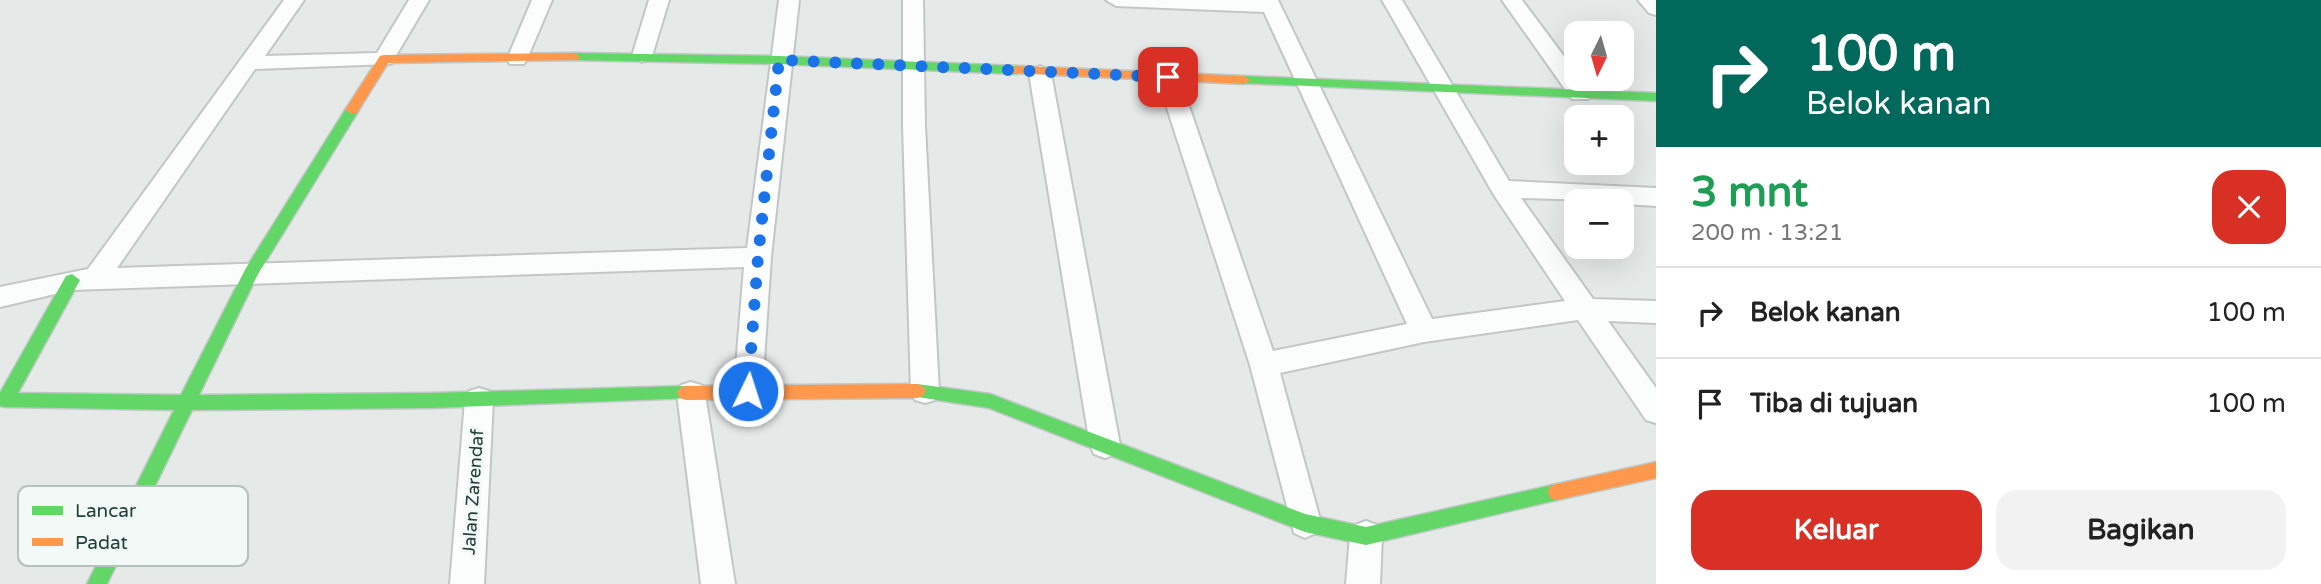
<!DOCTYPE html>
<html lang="id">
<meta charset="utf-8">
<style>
body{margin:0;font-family:"Varela Round",sans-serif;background:#f2f2f2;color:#222;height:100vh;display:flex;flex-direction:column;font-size:26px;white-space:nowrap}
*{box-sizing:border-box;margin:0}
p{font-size:23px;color:#767676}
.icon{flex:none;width:38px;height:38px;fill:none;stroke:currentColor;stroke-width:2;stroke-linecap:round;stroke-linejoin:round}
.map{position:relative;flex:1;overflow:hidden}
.side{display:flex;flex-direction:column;background:#fff;width:665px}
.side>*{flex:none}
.top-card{background:#00695c;color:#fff;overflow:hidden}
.needle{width:46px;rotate:185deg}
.tools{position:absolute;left:1564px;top:21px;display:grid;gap:14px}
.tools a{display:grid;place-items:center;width:70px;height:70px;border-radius:14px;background:#fff;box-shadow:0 7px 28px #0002;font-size:35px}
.pin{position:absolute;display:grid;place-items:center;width:60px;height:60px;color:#fff;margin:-30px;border-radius:14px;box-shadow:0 4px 10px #0006}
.me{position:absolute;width:77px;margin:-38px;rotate:4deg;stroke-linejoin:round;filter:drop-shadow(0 0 5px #0008)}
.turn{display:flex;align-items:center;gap:24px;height:147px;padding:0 35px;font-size:32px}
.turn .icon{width:91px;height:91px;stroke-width:2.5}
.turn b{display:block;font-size:49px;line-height:60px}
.round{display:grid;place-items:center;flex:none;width:74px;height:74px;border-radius:21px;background:#f2f2f2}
.overview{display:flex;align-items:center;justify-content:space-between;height:119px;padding:0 35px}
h1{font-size:42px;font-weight:700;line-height:52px;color:#1e9e55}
.primary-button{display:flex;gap:14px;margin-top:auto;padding:14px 35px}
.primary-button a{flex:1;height:80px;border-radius:21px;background:#d93025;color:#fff;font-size:28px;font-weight:700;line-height:80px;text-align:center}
.primary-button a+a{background:#f2f2f2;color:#222}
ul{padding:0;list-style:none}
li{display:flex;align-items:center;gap:21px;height:91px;padding:0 35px;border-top:2px solid #e0e0e0}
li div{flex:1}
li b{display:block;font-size:26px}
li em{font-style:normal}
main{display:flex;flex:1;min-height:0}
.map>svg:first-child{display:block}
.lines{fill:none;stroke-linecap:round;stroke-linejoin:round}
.street-casing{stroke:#c2c7c5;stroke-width:4}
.fast-casing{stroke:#c0c8c5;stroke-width:3}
.slow-casing{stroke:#c0c8c5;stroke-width:3}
.street{fill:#fbfcfc;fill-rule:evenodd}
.fast{fill:#63d668;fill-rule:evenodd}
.slow{fill:#ff974d;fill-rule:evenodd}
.route{stroke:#1a73e8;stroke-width:12;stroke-dasharray:0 21.6}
.labels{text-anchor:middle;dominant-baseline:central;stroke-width:6;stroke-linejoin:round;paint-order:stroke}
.street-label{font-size:18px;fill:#213f38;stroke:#f3f9f6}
.key{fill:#f3f9f6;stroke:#b4c1bd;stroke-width:2}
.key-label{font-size:19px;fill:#213f38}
</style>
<main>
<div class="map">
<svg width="1656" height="584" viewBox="0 0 1656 584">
<rect width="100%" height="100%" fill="#e5eae8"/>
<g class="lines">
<g class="street-casing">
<path id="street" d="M 284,0 L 304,0 L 265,56 L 377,53 L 409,0 L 429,0 L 391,64 L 255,69 L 117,268 L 747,248 L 779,0 L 799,0 L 771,257 L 762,391 L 758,400 L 748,403 L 738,400 L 734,391 L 744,267 L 72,290 L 0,307 L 0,287 L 88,269 Z
M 532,0 L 552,0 L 527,59 L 524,64 L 510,64 L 507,59 Z
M 649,0 L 669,0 L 652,56 L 642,62 L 632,56 Z
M 903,0 L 923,0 L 925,126 L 939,391 L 935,400 L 925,403 L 915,400 L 911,391 L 903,126 Z
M 1106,0 L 1278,0 L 1432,319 L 1565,301 L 1494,195 L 1382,0 L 1402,0 L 1509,181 L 1656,188 L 1656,206 L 1622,204 L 1622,201 L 1521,198 L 1593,299 L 1656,301 L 1656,323 L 1608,321 L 1656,388 L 1656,423 L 1646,420 L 1578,320 L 1424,342 L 1280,373 L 1321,523 L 1316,533 L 1305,538 L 1294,533 L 1250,365 L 1157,77 L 1160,72 L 1176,72 L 1179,77 L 1273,351 L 1407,324 L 1264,12 L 1116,6 Z
M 1502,0 L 1522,0 L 1577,74 L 1577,79 L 1591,94 L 1588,99 L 1572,99 Z
M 1638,0 L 1656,0 L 1656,15 L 1649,13 Z
M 1040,66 L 1051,73 L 1120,445 L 1116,454 L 1105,458 L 1094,454 L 1090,445 L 1029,73 Z
M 691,382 L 701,385 L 705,394 L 735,584 L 701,584 L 677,394 L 681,385 Z
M 479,388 L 489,391 L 493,400 L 484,584 L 450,584 L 465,400 L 469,391 Z
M 1366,521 L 1377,525 L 1382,536 L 1380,584 L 1346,584 L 1350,536 L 1355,525 Z"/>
</g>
<g class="fast-casing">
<path id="fast" d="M 574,53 L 779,56 L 1017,66 L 1023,70 L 1017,74 L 779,64 L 570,60 L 568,57 Z
M 1244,76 L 1656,93 L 1656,101 L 1239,83 L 1238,80 Z
M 352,106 L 359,110 L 258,274 L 199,395 L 431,393 L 686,386 L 692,388 L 695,393 L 692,398 L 431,408 L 192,410 L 107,584 L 87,584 L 174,410 L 5,407 L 0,406 L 0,393 L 66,276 L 72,274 L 80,280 L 18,393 L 181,395 L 246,268 L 347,107 Z
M 917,384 L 990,394 L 1305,514 L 1366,527 L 1557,484 L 1564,486 L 1566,492 L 1564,498 L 1557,500 L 1366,545 L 1305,532 L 989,408 L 911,396 L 908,391 L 911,386 Z"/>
</g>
<g class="slow-casing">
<path id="slow" d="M 574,53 L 580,57 L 578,60 L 388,63 L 357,113 L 352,114 L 345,110 L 380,56 L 384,55 Z
M 1017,66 L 1244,76 L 1250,80 L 1244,84 L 1013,73 L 1011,70 Z
M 917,384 L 923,386 L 926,391 L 923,396 L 917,398 L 686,400 L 680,398 L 677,393 L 680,388 L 686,386 Z
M 1656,462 L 1656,478 L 1557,500 L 1550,498 L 1548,492 L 1550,486 L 1557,484 Z"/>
</g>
<use href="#street" class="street"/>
<use href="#fast" class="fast"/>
<use href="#slow" class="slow"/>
</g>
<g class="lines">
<path class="route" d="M 748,391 L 758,257 L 779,60 L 1168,77"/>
</g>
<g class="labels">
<g class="street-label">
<text transform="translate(473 492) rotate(-86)">Jalan Zarendaf</text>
</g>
</g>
<rect x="18" y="486" width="230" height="80" rx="10" class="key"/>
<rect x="32" y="506" width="31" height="9" fill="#63d668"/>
<rect x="32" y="538" width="31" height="8" fill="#ff974d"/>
<g class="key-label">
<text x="75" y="517">Lancar</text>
<text x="75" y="549">Padat</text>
</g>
</svg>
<div class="tools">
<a><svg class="needle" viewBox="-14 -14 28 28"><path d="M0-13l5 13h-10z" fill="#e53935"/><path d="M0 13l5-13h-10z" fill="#767676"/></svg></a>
<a>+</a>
<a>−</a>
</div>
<div class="pin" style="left:1168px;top:77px;background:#d93025"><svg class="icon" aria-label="arrive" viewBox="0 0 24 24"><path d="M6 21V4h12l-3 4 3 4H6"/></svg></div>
<svg class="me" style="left:748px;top:391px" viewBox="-20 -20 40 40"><circle r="17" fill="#1a73e8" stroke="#fff" stroke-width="3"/><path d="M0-11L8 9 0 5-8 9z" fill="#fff"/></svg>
</div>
<section class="side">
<div class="top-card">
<div class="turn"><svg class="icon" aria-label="right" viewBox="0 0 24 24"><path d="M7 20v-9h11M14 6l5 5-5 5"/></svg><div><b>100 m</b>Belok kanan</div></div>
</div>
<div class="overview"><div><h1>3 mnt</h1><p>200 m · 13:21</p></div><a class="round" style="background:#d93025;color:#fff"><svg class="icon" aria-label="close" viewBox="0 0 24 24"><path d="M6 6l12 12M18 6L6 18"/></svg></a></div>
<ul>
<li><svg class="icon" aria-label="right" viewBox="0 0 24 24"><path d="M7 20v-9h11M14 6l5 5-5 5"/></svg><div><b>Belok kanan</b></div><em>100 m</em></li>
<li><svg class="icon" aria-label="arrive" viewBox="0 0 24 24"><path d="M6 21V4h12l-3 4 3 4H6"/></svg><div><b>Tiba di tujuan</b></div><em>100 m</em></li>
</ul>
<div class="primary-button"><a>Keluar</a><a>Bagikan</a></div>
</section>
</main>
